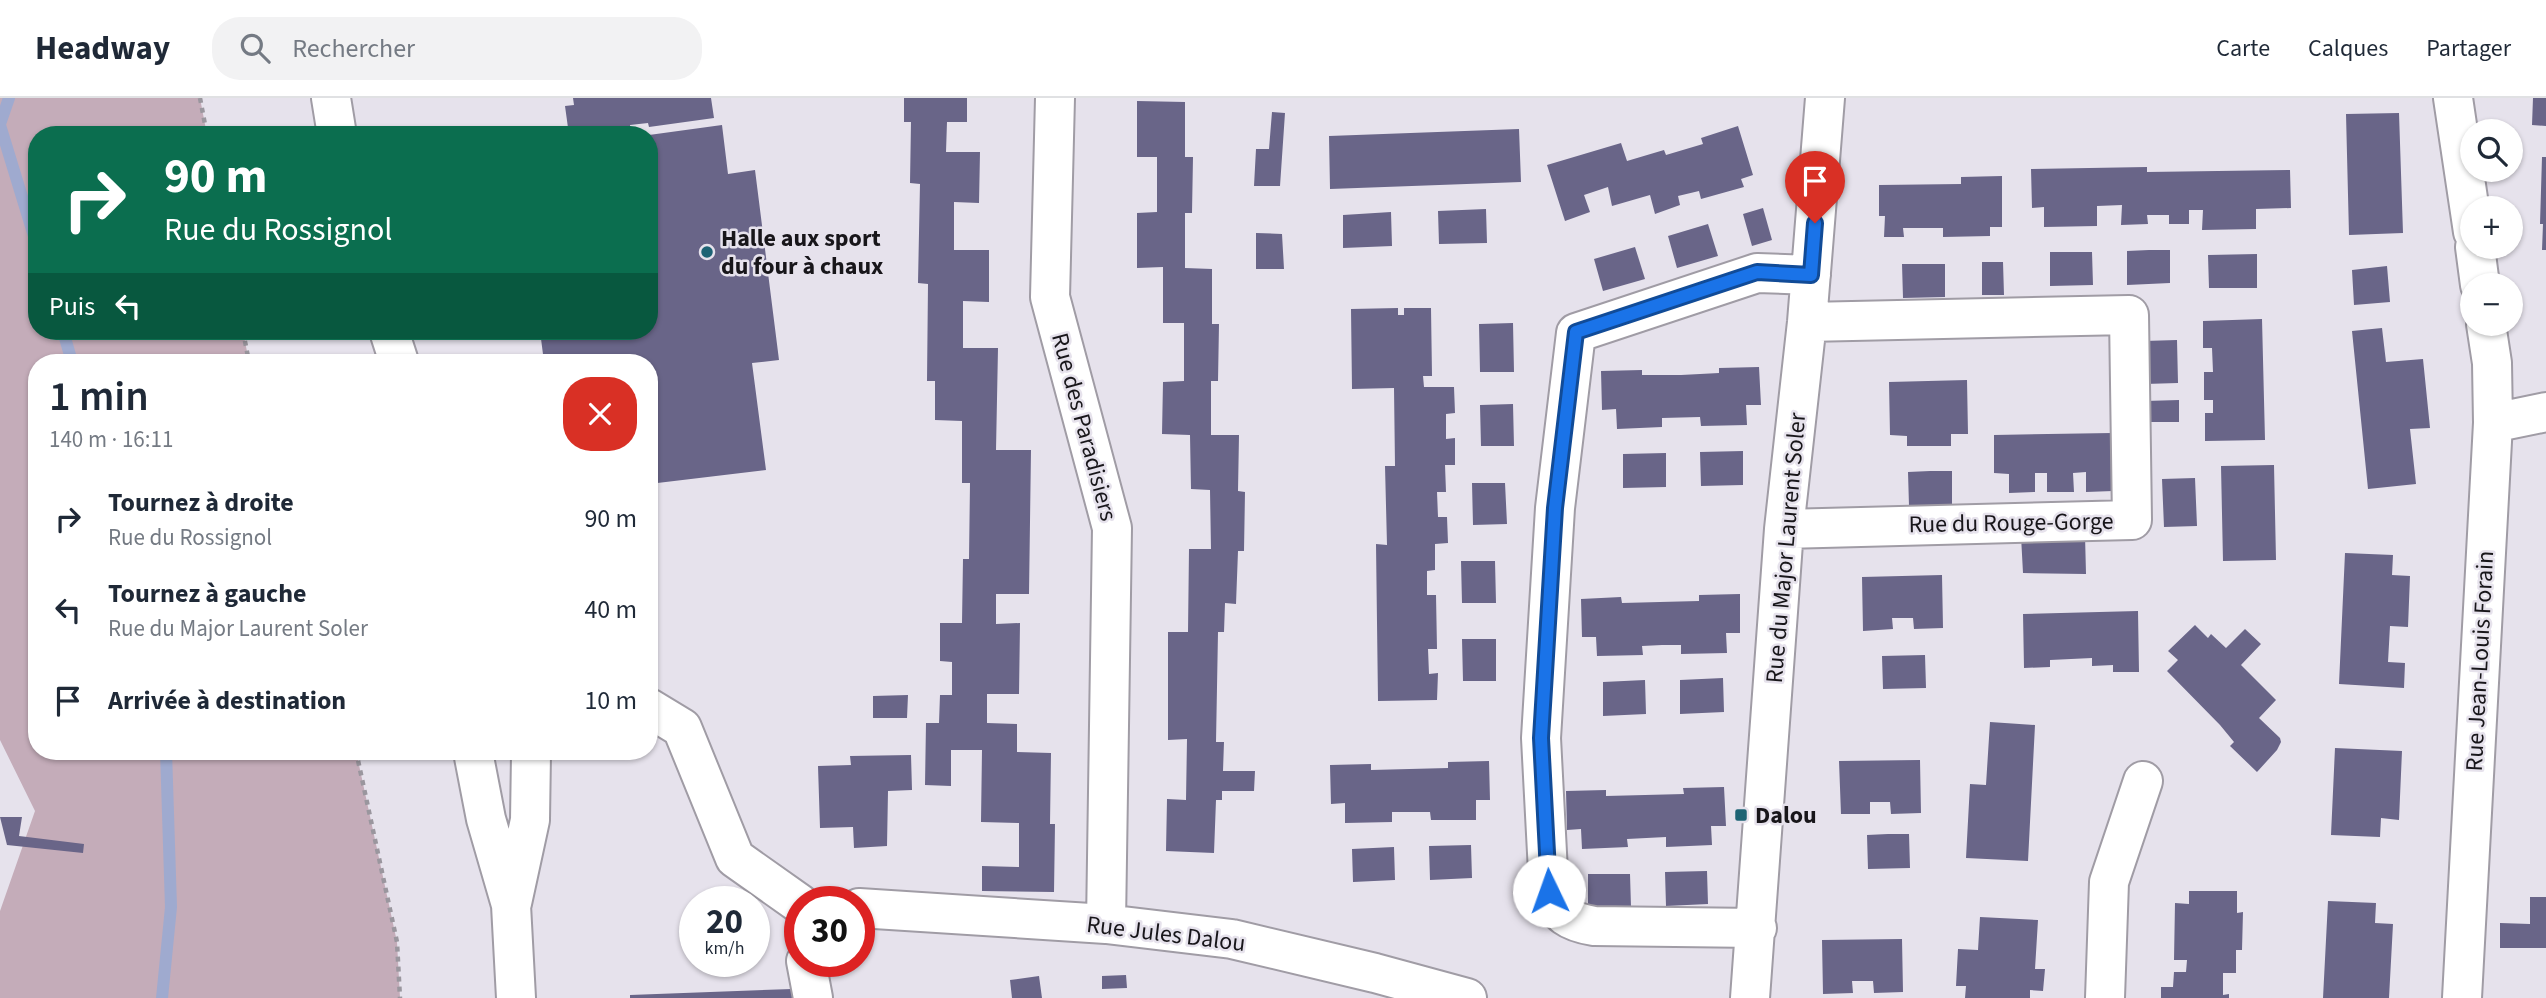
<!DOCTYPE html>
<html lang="fr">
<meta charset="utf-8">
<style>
body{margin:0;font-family:"Source Sans 3",sans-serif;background:#f2f2f3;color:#1f2937;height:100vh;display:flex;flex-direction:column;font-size:26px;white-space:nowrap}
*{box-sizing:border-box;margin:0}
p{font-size:23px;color:#747a83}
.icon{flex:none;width:38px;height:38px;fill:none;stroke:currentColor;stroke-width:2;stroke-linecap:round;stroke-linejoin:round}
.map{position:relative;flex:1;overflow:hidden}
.details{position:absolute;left:28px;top:256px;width:630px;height:406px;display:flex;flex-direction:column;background:#fff;border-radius:28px;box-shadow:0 2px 5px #0004}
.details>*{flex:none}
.hud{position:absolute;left:28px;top:28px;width:630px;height:214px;border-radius:28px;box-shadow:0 2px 5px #0004;background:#0b6e4f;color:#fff;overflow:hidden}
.buttons{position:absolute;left:2460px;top:21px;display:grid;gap:14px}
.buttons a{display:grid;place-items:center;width:63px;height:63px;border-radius:50%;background:#fff;box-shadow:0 2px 5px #0004;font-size:35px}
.speed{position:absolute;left:679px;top:788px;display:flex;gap:14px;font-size:35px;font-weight:700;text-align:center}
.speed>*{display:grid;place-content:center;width:91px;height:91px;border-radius:50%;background:#fff;box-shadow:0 2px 5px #0004;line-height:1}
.speed small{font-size:18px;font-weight:400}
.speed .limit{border:10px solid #d22;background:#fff;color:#111}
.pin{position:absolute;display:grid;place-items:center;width:60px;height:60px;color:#fff;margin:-72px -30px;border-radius:50% 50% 50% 0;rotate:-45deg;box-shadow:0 0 7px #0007}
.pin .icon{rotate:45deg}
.me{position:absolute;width:77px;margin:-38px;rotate:357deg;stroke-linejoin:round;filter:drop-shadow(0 0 5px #0008)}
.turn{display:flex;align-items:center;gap:24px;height:147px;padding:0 21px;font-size:32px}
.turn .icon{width:91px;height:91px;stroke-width:2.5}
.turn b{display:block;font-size:49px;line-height:60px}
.then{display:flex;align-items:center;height:66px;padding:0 21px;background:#0003;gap:14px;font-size:26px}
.round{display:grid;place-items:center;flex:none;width:74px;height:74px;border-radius:28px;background:#f2f2f3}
.headline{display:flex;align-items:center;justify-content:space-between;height:119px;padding:0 21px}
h1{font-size:42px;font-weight:600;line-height:52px}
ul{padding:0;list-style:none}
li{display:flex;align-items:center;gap:21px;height:91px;padding:0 21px}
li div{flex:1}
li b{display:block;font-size:26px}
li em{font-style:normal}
header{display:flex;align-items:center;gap:42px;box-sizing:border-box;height:98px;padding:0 35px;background:#fff;border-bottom:2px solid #e0e1e3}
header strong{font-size:33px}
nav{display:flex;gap:38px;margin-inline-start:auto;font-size:24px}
.search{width:490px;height:63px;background:#f2f2f3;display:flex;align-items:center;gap:18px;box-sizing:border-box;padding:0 24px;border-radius:28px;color:#747a83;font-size:26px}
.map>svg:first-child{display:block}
.green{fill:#c4acb9}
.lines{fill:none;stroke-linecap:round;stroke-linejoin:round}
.stream{stroke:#9faacf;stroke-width:12}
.building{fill:#696588}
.minor-casing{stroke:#a09ca5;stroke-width:42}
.path{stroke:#9a969e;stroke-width:4.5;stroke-dasharray:5 5;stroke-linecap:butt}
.minor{stroke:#fff;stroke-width:38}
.route-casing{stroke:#114b97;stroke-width:18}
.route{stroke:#1a73e8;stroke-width:12}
.poi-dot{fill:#1d6374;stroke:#e6e2ec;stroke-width:2.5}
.labels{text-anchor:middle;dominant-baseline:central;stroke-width:5;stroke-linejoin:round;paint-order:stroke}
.poi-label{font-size:24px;font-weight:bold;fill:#18161a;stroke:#e6e2ec;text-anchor:start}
.street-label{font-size:24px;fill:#18161a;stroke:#e6e2ec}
</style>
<header>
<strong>Headway</strong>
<div class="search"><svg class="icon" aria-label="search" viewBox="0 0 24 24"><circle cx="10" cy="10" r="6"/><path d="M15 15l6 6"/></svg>Rechercher</div>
<nav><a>Carte</a><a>Calques</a><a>Partager</a></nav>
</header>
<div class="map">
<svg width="2546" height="900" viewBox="0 0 2546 900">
<rect width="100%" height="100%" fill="#e6e2ec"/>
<path class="green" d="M 0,0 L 200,0 L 207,37 L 37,37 L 37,233 L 243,233 L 249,264 L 37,264 L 37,653 L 356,653 L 397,844 L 400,900 L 0,900 L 0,813 L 35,713 L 0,642 Z"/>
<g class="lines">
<path class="stream" d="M 0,26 L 9,0
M 0,27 L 37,148
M 63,233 L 72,264
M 162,900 L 171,809 L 166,653"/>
</g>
<path class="building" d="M 573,0 L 711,0 L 714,20 L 649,29 L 648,25 L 630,27 L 631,37 L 598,37 L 598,33 L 569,37 L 565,8 L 574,7 Z
M 904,0 L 967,0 L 967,24 L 947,24 L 946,54 L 980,54 L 979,105 L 954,104 L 954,152 L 989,152 L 989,204 L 963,203 L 963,250 L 998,250 L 996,352 L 1031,352 L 1029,496 L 996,496 L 996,526 L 1020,525 L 1019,596 L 987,596 L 987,625 L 1017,626 L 1017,654 L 1051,655 L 1050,726 L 1055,726 L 1054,794 L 982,793 L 982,768 L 1019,769 L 1019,725 L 981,724 L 982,652 L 951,652 L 951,688 L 925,687 L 926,625 L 939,625 L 940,597 L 952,597 L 952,564 L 940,563 L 940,525 L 962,525 L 963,461 L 969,461 L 970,385 L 962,385 L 962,323 L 935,322 L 935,283 L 927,283 L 928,186 L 918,185 L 920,86 L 910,85 L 911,24 L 904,24 Z
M 2533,0 L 2546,0 L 2546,28 L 2532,27 Z
M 1137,3 L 1185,4 L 1185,59 L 1193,59 L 1192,115 L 1185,115 L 1185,170 L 1212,171 L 1212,226 L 1219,226 L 1218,283 L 1211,283 L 1211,337 L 1239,337 L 1238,393 L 1245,394 L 1244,453 L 1238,453 L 1236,506 L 1225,505 L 1224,534 L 1218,534 L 1216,644 L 1224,644 L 1223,673 L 1255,673 L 1254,693 L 1222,693 L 1222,702 L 1216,702 L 1214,755 L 1166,753 L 1167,701 L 1186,702 L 1187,641 L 1168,642 L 1168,534 L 1188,534 L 1189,451 L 1211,451 L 1210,392 L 1191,391 L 1190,337 L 1162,336 L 1163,284 L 1184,283 L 1184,225 L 1163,225 L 1163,169 L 1137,170 L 1137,115 L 1157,114 L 1157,59 L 1137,59 Z
M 1272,14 L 1285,15 L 1280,88 L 1254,88 L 1256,51 L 1269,51 Z
M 2399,15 L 2403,135 L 2349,137 L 2346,16 Z
M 722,27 L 728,76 L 755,72 L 779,262 L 752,265 L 766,372 L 649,386 L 649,264 L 544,264 L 540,233 L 649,233 L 649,37 Z
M 1738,28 L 1753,77 L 1741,81 L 1744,89 L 1701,101 L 1699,93 L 1678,98 L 1680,107 L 1655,116 L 1650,97 L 1612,108 L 1608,89 L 1584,97 L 1590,114 L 1565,123 L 1547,67 L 1621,45 L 1627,63 L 1664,52 L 1666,57 L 1703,46 L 1701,40 Z
M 1519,31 L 1521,84 L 1330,91 L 1329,38 Z
M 2542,59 L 2546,59 L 2546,152 L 2542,152 L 2543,126 L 2540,126 Z
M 2147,69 L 2147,74 L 2290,72 L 2291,110 L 2256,111 L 2256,131 L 2202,132 L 2203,112 L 2189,112 L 2189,126 L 2169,126 L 2169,117 L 2147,117 L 2148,126 L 2121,127 L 2122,107 L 2097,108 L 2097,128 L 2044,129 L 2044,109 L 2032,110 L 2031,71 Z
M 2002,78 L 2002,129 L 1990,129 L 1990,138 L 1943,139 L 1943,130 L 1903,130 L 1904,139 L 1884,139 L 1885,118 L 1879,118 L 1879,87 L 1961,86 L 1961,79 Z
M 1763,110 L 1772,142 L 1752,148 L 1743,116 Z
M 1486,111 L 1487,145 L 1439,146 L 1438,113 Z
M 1391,114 L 1392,148 L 1343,150 L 1343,117 Z
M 1708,126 L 1718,158 L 1677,170 L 1668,138 Z
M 1256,135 L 1282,136 L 1284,171 L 1256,171 Z
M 1635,149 L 1645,181 L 1603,193 L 1594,161 Z
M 2149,152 L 2170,152 L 2170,185 L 2127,187 L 2127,153 Z
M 2050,154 L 2092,154 L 2093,187 L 2050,188 Z
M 2257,156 L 2257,190 L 2209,190 L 2208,157 Z
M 1982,164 L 2003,164 L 2004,197 L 1982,197 Z
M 1902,166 L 1945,166 L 1945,199 L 1903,200 Z
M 2387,168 L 2390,204 L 2354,207 L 2352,172 Z
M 1398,210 L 1398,217 L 1404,217 L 1404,210 L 1431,210 L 1432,278 L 1423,278 L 1424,289 L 1454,289 L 1455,315 L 1446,316 L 1446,341 L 1455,340 L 1455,367 L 1445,367 L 1446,394 L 1437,394 L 1438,419 L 1447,419 L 1448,445 L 1435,446 L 1435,472 L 1427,473 L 1427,497 L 1436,497 L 1437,551 L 1428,551 L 1429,576 L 1438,575 L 1437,602 L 1378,603 L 1376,446 L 1387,447 L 1385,368 L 1395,368 L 1394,290 L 1352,291 L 1351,211 Z
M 2262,221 L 2265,342 L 2205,343 L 2205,315 L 2213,315 L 2213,302 L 2204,302 L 2204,274 L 2213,274 L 2212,250 L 2203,250 L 2203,223 Z
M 1513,225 L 1514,274 L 1480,274 L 1479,226 Z
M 2382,230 L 2386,264 L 2423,261 L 2430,330 L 2410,331 L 2416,386 L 2368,391 L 2352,233 Z
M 2177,242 L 2178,285 L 2145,286 L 2144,243 Z
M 1759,269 L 1761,307 L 1746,307 L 1747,327 L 1701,328 L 1700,319 L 1662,320 L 1662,329 L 1617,331 L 1616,311 L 1602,312 L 1601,273 L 1642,272 L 1642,277 L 1681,277 L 1719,275 L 1719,270 Z
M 1967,282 L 1968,336 L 1951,336 L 1951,348 L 1907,348 L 1907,338 L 1890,337 L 1889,284 Z
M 2179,302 L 2179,324 L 2145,324 L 2145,303 Z
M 1513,306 L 1514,348 L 1481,348 L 1480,307 Z
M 2112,335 L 2113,393 L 2086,394 L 2086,374 L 2073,375 L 2074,394 L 2047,394 L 2047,375 L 2035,375 L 2035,394 L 2009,395 L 2009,376 L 1994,375 L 1994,337 Z
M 1743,353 L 1743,387 L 1701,388 L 1700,354 Z
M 1666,355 L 1666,389 L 1623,390 L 1623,356 Z
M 2274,367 L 2276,462 L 2223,463 L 2221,368 Z
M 1930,373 L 1952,373 L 1952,407 L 1909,408 L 1908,374 Z
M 2195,380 L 2197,428 L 2164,429 L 2162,381 Z
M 1472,385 L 1505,385 L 1507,426 L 1473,427 Z
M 2085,437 L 2086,476 L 2023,475 L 2021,438 Z
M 2345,455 L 2393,457 L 2392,477 L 2410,478 L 2408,529 L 2390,528 L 2388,564 L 2405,565 L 2404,590 L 2339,586 Z
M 1461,463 L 1495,463 L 1496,505 L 1462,505 Z
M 1942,477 L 1943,530 L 1914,531 L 1913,520 L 1892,520 L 1893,531 L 1863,533 L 1862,479 Z
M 1740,496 L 1740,535 L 1726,535 L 1727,555 L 1681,556 L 1681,547 L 1662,547 L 1642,548 L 1643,557 L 1597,558 L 1596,539 L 1582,539 L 1581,501 L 1621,499 L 1622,505 L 1660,504 L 1699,503 L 1699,497 Z
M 2138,513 L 2139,574 L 2113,574 L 2113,567 L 2092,568 L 2092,560 L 2050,562 L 2050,569 L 2024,570 L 2023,516 Z
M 2195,527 L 2208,540 L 2211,536 L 2226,550 L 2245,531 L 2261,546 L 2241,567 L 2276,602 L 2259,620 L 2280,640 L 2281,644 L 2277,652 L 2257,674 L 2230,648 L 2234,644 L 2220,627 L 2167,573 L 2178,562 L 2168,553 Z
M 1462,541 L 1496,541 L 1496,583 L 1463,583 Z
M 1925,557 L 1926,590 L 1883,591 L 1882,558 Z
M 1723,580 L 1724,614 L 1680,616 L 1680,582 Z
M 1645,582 L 1646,616 L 1603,618 L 1603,584 Z
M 908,597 L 907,620 L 873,620 L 873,598 Z
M 1990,624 L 2035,627 L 2028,763 L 1966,760 L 1970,686 L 1986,687 Z
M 2335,650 L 2402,653 L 2399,722 L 2381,720 L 2380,739 L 2331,737 Z
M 911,657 L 912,692 L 888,693 L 887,748 L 854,750 L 853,729 L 820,730 L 818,668 L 851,667 L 850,658 Z
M 1920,662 L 1921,715 L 1891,716 L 1890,704 L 1870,704 L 1870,716 L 1841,716 L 1839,663 Z
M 1489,663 L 1490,702 L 1476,702 L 1476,722 L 1431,722 L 1430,714 L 1392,714 L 1392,724 L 1345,725 L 1345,705 L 1331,706 L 1330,667 L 1371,666 L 1371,672 L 1448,670 L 1448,664 Z
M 1724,689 L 1726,728 L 1711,728 L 1712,747 L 1666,749 L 1666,739 L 1627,741 L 1628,749 L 1582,751 L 1581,731 L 1567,732 L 1566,693 L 1606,692 L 1606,698 L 1684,696 L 1683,690 Z
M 0,719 L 22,719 L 19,738 L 84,746 L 83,755 L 7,747 Z
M 1888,736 L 1909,736 L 1910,770 L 1868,771 L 1867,737 Z
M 1471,747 L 1472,780 L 1430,782 L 1429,748 Z
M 1394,749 L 1395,782 L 1353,784 L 1352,751 Z
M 1707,773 L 1708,806 L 1666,808 L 1665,774 Z
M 1588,776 L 1630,776 L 1631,809 L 1588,810 Z
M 2189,793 L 2237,793 L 2237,815 L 2243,814 L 2242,852 L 2236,852 L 2236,875 L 2223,875 L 2223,897 L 2229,896 L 2229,900 L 2161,900 L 2161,889 L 2173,889 L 2174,874 L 2186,874 L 2187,862 L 2174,862 L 2175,805 L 2189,806 Z
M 2530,799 L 2546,799 L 2546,850 L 2500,850 L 2500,825 L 2530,826 Z
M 2328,803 L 2376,805 L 2375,825 L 2393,826 L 2389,900 L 2323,900 Z
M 1980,819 L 2038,822 L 2035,871 L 2045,871 L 2043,893 L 2030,892 L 2030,900 L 1965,900 L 1966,888 L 1956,888 L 1958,851 L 1978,852 Z
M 1902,841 L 1903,894 L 1874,895 L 1873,883 L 1852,883 L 1853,895 L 1823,896 L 1822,842 Z
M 1126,877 L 1127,890 L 1102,891 L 1102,878 Z
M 1039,878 L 1042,900 L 1012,900 L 1010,882 Z
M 792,891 L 794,900 L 630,900 L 630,897 Z"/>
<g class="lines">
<g class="minor-casing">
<path id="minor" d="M 331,0 L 337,37
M 1055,0 L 1050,199 L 1112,430 L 1106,826
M 2453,0 L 2473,134
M 2475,149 L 2480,187
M 389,233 L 399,264
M 2493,325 L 2546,314
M 1784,431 L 2132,422 L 2129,217 L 1807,224
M 649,610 L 682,630 L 735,760 L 800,806
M 474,659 L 486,721 L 511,807 L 516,900
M 512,805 L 530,722 L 531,656
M 859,810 L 1106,826 L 1232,841 L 1375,875 L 1467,900
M 1757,830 L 1594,828 C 1570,824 1557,817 1549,793 L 1541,640 L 1555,410 L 1576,235 L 1757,175 L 1811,177
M 806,863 L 813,900
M 1750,900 L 1784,431 L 1807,224 L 1825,0
M 2105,900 L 2109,784 L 2143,683
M 2462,900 L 2493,325 L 2492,265 L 2486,226"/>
</g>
<path class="path" d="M 200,0 L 207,37
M 243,233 L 249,264
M 356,653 L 397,844 L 400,900"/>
<use href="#minor" class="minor"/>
</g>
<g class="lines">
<g class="route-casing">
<path id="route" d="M 1549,793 L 1541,640 L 1555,410 L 1576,234 L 1757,174 L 1811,177 L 1815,125"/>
</g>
<use href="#route" class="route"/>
</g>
<g class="poi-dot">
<circle cx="707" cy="154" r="7"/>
<rect x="1734" y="710" width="14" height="14" rx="3.5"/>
</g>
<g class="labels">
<g class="poi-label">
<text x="721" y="140">Halle aux sport<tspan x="721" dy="28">du four à chaux</tspan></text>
<text x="1755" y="717">Dalou</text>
</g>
<g class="street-label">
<text transform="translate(1084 329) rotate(75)">Rue des Paradisiers</text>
<text transform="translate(2011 425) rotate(-1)">Rue du Rouge-Gorge</text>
<text transform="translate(1786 450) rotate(-85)">Rue du Major Laurent Soler</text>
<text transform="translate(2480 563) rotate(-87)">Rue Jean-Louis Forain</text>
<text transform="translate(1166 836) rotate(7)">Rue Jules Dalou</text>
</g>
</g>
</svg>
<div class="buttons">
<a><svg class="icon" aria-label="search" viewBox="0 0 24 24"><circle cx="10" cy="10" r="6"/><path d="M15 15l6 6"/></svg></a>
<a>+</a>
<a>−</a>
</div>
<div class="speed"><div>20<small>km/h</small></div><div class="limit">30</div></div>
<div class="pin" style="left:1815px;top:125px;background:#d93025"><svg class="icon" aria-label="arrive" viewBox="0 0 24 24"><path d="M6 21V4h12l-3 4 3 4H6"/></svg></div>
<svg class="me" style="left:1549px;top:793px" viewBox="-20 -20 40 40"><circle r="19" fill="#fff"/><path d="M0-13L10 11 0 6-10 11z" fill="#1a73e8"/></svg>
<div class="hud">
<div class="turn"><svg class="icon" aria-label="right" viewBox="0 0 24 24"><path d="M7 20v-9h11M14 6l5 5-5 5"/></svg><div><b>90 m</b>Rue du Rossignol</div></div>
<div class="then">Puis<svg class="icon" aria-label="left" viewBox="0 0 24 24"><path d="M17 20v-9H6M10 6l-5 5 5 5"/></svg></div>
</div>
<section class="details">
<div class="headline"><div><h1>1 min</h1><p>140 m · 16:11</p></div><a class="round" style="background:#d93025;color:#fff"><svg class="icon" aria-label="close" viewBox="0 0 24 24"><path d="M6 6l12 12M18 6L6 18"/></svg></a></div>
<ul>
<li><svg class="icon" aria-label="right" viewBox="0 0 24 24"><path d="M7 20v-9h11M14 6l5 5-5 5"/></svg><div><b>Tournez à droite</b><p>Rue du Rossignol</p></div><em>90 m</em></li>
<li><svg class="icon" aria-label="left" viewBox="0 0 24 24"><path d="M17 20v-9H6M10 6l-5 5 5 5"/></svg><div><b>Tournez à gauche</b><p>Rue du Major Laurent Soler</p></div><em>40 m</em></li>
<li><svg class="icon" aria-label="arrive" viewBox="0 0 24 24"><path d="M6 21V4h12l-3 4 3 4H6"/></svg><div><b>Arrivée à destination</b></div><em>10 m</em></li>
</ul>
</section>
</div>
